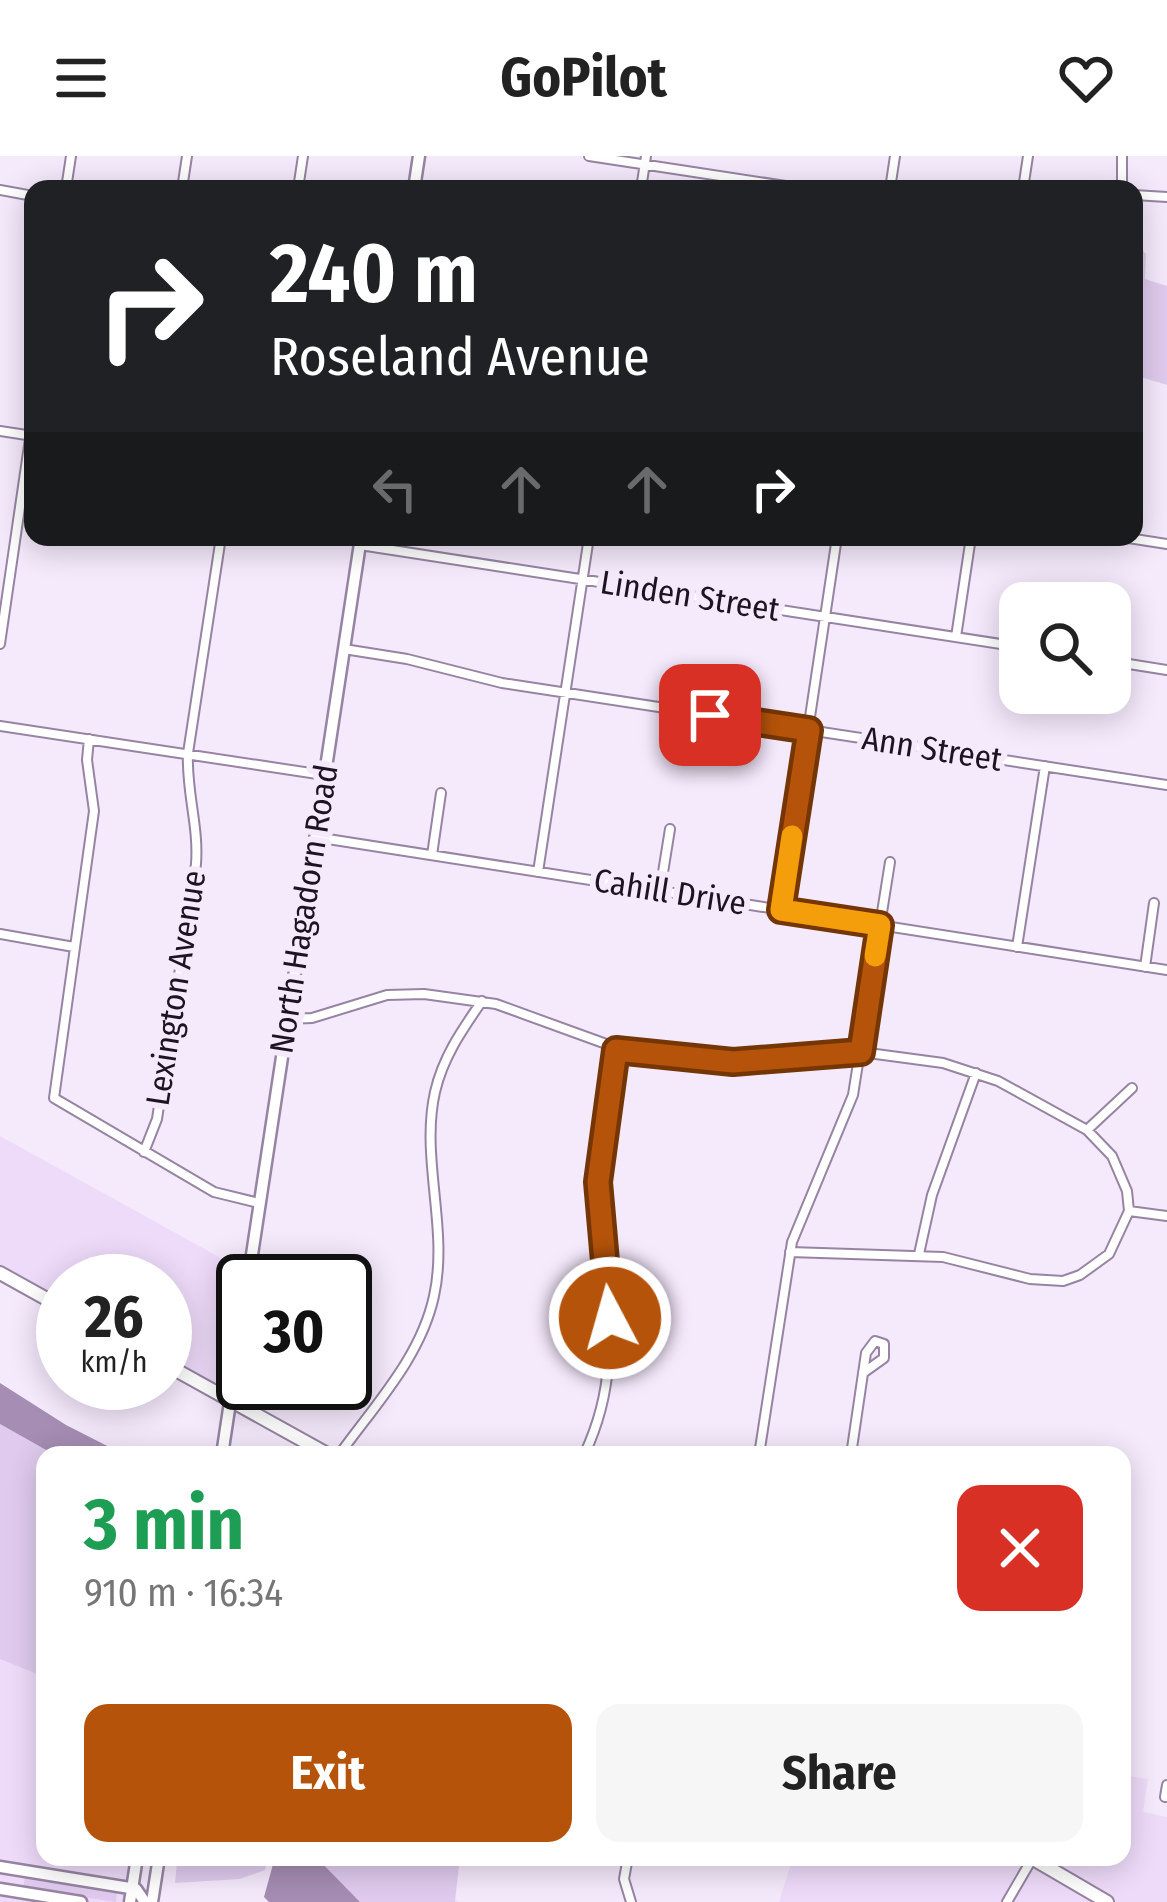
<!DOCTYPE html>
<meta charset="utf-8">
<style>
body{margin:0;font-family:"Fira Sans Condensed",sans-serif;background:#f6f6f6;color:#222;height:100vh;display:flex;flex-direction:column;font-size:45px;white-space:nowrap}
*{box-sizing:border-box;margin:0}
p{font-size:39px;color:#767676}
.icon{flex:none;width:66px;height:66px;fill:none;stroke:currentColor;stroke-width:2;stroke-linecap:round;stroke-linejoin:round}
.map{position:relative;flex:1;overflow:hidden}
.drawer{position:absolute;left:36px;top:1290px;width:1095px;height:420px;display:flex;flex-direction:column;background:#fff;border-radius:24px;box-shadow:0 6px 30px #0003}
.drawer>*{flex:none}
.banner{position:absolute;left:24px;top:24px;width:1119px;height:366px;border-radius:24px;box-shadow:0 6px 30px #0003;background:#202124;color:#fff;overflow:hidden}
.tools{position:absolute;left:999px;top:426px;display:grid;gap:24px}
.tools a{display:grid;place-items:center;width:132px;height:132px;border-radius:24px;background:#fff;box-shadow:0 6px 30px #0003;font-size:60px}
.speed{position:absolute;left:36px;top:1098px;display:flex;gap:24px;font-size:60px;font-weight:700;text-align:center}
.speed>*{display:grid;place-content:center;width:156px;height:156px;border-radius:50%;background:#fff;box-shadow:0 6px 30px #0003;line-height:1}
.speed small{font-size:30px;font-weight:400}
.speed .limit{border:6px solid #111;border-radius:18px;background:#fff;color:#111}
.pin{position:absolute;display:grid;place-items:center;width:102px;height:102px;color:#fff;margin:-51px;border-radius:24px;box-shadow:0 6px 18px #0006}
.me{position:absolute;width:132px;margin:-66px;rotate:354deg;stroke-linejoin:round;filter:drop-shadow(0 0 9px #0008)}
.turn{display:flex;align-items:center;gap:42px;height:252px;padding:0 48px;font-size:54px}
.turn .icon{width:156px;height:156px;stroke-width:2.5}
.turn b{display:block;font-size:84px;line-height:102px}
.lanes{display:flex;align-items:center;height:114px;padding:0 48px;background:#0003;justify-content:center;gap:60px;direction:ltr}
.lanes .off{opacity:.35}
.round{display:grid;place-items:center;flex:none;width:126px;height:126px;border-radius:24px;background:#f6f6f6}
.headline{display:flex;align-items:center;justify-content:space-between;height:204px;padding:0 48px}
h1{font-size:72px;font-weight:700;line-height:90px;color:#1e9e55}
.action{display:flex;gap:24px;margin-top:auto;padding:24px 48px}
.action a{flex:1;height:138px;border-radius:24px;background:#b45309;color:#fff;font-size:48px;font-weight:700;line-height:138px;text-align:center}
.action a+a{background:#f6f6f6;color:#222}
header{display:flex;justify-content:space-between;align-items:center;height:156px;padding:0 48px;background:#fff;font-size:54px;font-weight:700}
.map>svg:first-child{display:block}
.built{fill:#eedbfa}
.green{fill:#e0cbee}
.water{fill:#a58db3}
.lines{fill:none;stroke-linecap:round;stroke-linejoin:round}
.street-casing{stroke:#9684a2;stroke-width:12}
.secondary-casing{stroke:#9684a2;stroke-width:15}
.primary-casing{stroke:#9684a2;stroke-width:16}
.street{stroke:#fff;stroke-width:8}
.secondary{stroke:#fff;stroke-width:10}
.primary{stroke:#fff;stroke-width:12}
.route-casing{stroke:#753606;stroke-width:30}
.route{stroke:#b45309;stroke-width:21}
.slow{stroke:#f59e0b;stroke-width:21}
.labels{text-anchor:middle;dominant-baseline:central;stroke-width:12;stroke-linejoin:round;paint-order:stroke}
.street-label{font-size:33px;fill:#1c1521;stroke:#f5e9fc}
</style>
<header><svg class="icon" aria-label="menu" viewBox="0 0 24 24"><path d="M4 6h16M4 12h16M4 18h16"/></svg>GoPilot<svg class="icon" aria-label="heart" viewBox="0 0 24 24"><path d="M12 20l-8-8c-3-5 5-10 8-4 3-6 11-1 8 4z"/></svg></header>
<div class="map">
<svg width="1167" height="1746" viewBox="0 0 1167 1746">
<rect width="100%" height="100%" fill="#f5e9fc"/>
<path class="built" d="M 0,980 L 248,1117 L 243,1125 L 243,1154 L 230,1243 L 165,1206 L 165,1125 L 63,1125 L 63,1150 L 0,1115 Z
M 0,1268 L 55,1299 L 45,1299 L 45,1701 L 133,1701 L 125,1746 L 0,1746 Z
M 1122,1619 L 1148,1623 L 1143,1656 L 1167,1661 L 1167,1746 L 779,1746 L 793,1701 L 1122,1701 Z"/>
<path class="green" d="M 1134,85 L 1146,98 L 1145,123 L 1167,130 L 1167,229 L 1134,219 Z
M 0,1268 L 55,1299 L 45,1299 L 45,1521 L 0,1503 Z
M 207,1701 L 268,1701 L 265,1714 L 240,1723 L 175,1727 L 177,1706 Z
M 316,1701 L 460,1701 L 455,1745 L 459,1746 L 360,1746 Z
M 25,1720 L 117,1734 L 116,1746 L 23,1732 Z"/>
<path class="water" d="M 0,1227 L 66,1269 L 125,1299 L 55,1299 L 0,1268 Z
M 275,1701 L 316,1701 L 360,1746 L 269,1746 L 264,1741 Z"/>
<g class="lines">
<g class="street-casing">
<path id="street" d="M 589,0 L 805,33
M 66,33 L 71,0
M 182,33 L 187,0
M 298,33 L 303,0
M 641,33 L 646,0
M 890,33 L 895,0
M 1023,33 L 1028,0
M 1122,33 L 1122,0
M 0,34 L 33,40
M 1134,39 L 1167,41
M 0,275 L 33,280
M 1122,381 L 1167,388
M 360,389 L 1020,491
M 956,481 L 971,381
M 0,488 L 33,262
M 344,493 L 407,503 L 502,527 L 1167,629
M 1110,505 L 1167,514
M 0,570 L 324,619
M 89,583 L 87,604 L 94,655 L 54,942 L 214,1036 L 259,1047
M 315,681 L 1167,814
M 432,699 L 441,637
M 538,716 L 589,381
M 660,735 L 670,673
M 781,754 L 837,381
M 0,778 L 74,791
M 1017,791 L 1045,610
M 1145,811 L 1154,747
M 287,863 L 312,862 L 387,839 L 424,838 L 496,848 L 631,897 L 733,906 L 861,896 L 943,907 L 998,925 L 1087,974 L 1112,1000 L 1127,1035 L 1129,1055 L 1109,1098 L 1080,1119 L 1063,1125 L 1030,1123 L 943,1101 L 790,1096
M 1087,974 L 1132,932
M 144,996 L 157,963 L 196,708 C 199,670 186,635 188,597 L 221,381
M 1129,1055 L 1167,1060
M 919,1098 L 932,1039 L 976,917
M 339,1299 C 374,1250 421,1201 434,1140 C 449,1073 420,1002 435,936 C 443,901 462,874 482,845
M 584,1299 C 629,1204 599,1138 598,1042 C 597,992 608,942 616,894
M 759,1299 L 792,1086 L 853,939 L 890,706
M 851,1299 L 866,1197 L 875,1185 L 884,1188 L 884,1202 L 863,1217
M 1165,1641 L 1167,1629
M 628,1701 L 624,1723 L 631,1746
M 1007,1746 L 1032,1703"/>
</g>
<g class="secondary-casing">
<path id="secondary" d="M 414,33 L 419,0
M 248,1125 L 361,381
M 222,1299 L 243,1161
M 0,1711 L 136,1733 L 145,1746
M 0,1733 L 81,1746
M 130,1746 L 137,1701
M 152,1746 L 159,1701"/>
</g>
<g class="primary-casing">
<path id="primary" d="M 0,1117 L 63,1152
M 165,1208 L 329,1299
M 1030,1701 L 1107,1746"/>
</g>
<use href="#street" class="street"/>
<use href="#secondary" class="secondary"/>
<use href="#primary" class="primary"/>
</g>
<g class="lines">
<g class="route-casing">
<path id="route" d="M 610,1162 L 598,1026 L 616,894 L 733,906 L 861,896 L 880,769 L 781,754 L 809,574 L 710,559"/>
</g>
<use href="#route" class="route"/>
<path class="slow" d="M 792,680 L 781,754 L 880,769 L 875,800"/>
</g>
<g class="labels">
<g class="street-label">
<text transform="translate(690 440) rotate(9)">Linden Street</text>
<text transform="translate(932 593) rotate(9)">Ann Street</text>
<text transform="translate(670 736) rotate(9)">Cahill Drive</text>
<text transform="translate(304 753) rotate(-81)">North Hagadorn Road</text>
<text transform="translate(176 832) rotate(-81)">Lexington Avenue</text>
</g>
</g>
</svg>
<div class="tools">
<a><svg class="icon" aria-label="search" viewBox="0 0 24 24"><circle cx="10" cy="10" r="6"/><path d="M15 15l6 6"/></svg></a>
</div>
<div class="speed"><div>26<small>km/h</small></div><div class="limit">30</div></div>
<div class="pin" style="left:710px;top:559px;background:#d93025"><svg class="icon" aria-label="arrive" viewBox="0 0 24 24"><path d="M6 21V4h12l-3 4 3 4H6"/></svg></div>
<svg class="me" style="left:610px;top:1162px" viewBox="-20 -20 40 40"><circle r="17" fill="#b45309" stroke="#fff" stroke-width="3"/><path d="M0-11L8 9 0 5-8 9z" fill="#fff"/></svg>
<div class="banner">
<div class="turn"><svg class="icon" aria-label="right" viewBox="0 0 24 24"><path d="M7 20v-9h11M14 6l5 5-5 5"/></svg><div><b>240 m</b>Roseland Avenue</div></div>
<div class="lanes"><svg class="icon off" aria-label="left" viewBox="0 0 24 24"><path d="M17 20v-9H6M10 6l-5 5 5 5"/></svg><svg class="icon off" aria-label="ahead" viewBox="0 0 24 24"><path d="M12 20V5M6 11l6-6 6 6"/></svg><svg class="icon off" aria-label="ahead" viewBox="0 0 24 24"><path d="M12 20V5M6 11l6-6 6 6"/></svg><svg class="icon" aria-label="right" viewBox="0 0 24 24"><path d="M7 20v-9h11M14 6l5 5-5 5"/></svg></div>
</div>
<section class="drawer">
<div class="headline"><div><h1>3 min</h1><p>910 m · 16:34</p></div><a class="round" style="background:#d93025;color:#fff"><svg class="icon" aria-label="close" viewBox="0 0 24 24"><path d="M6 6l12 12M18 6L6 18"/></svg></a></div>
<div class="action"><a>Exit</a><a>Share</a></div>
</section>
</div>
